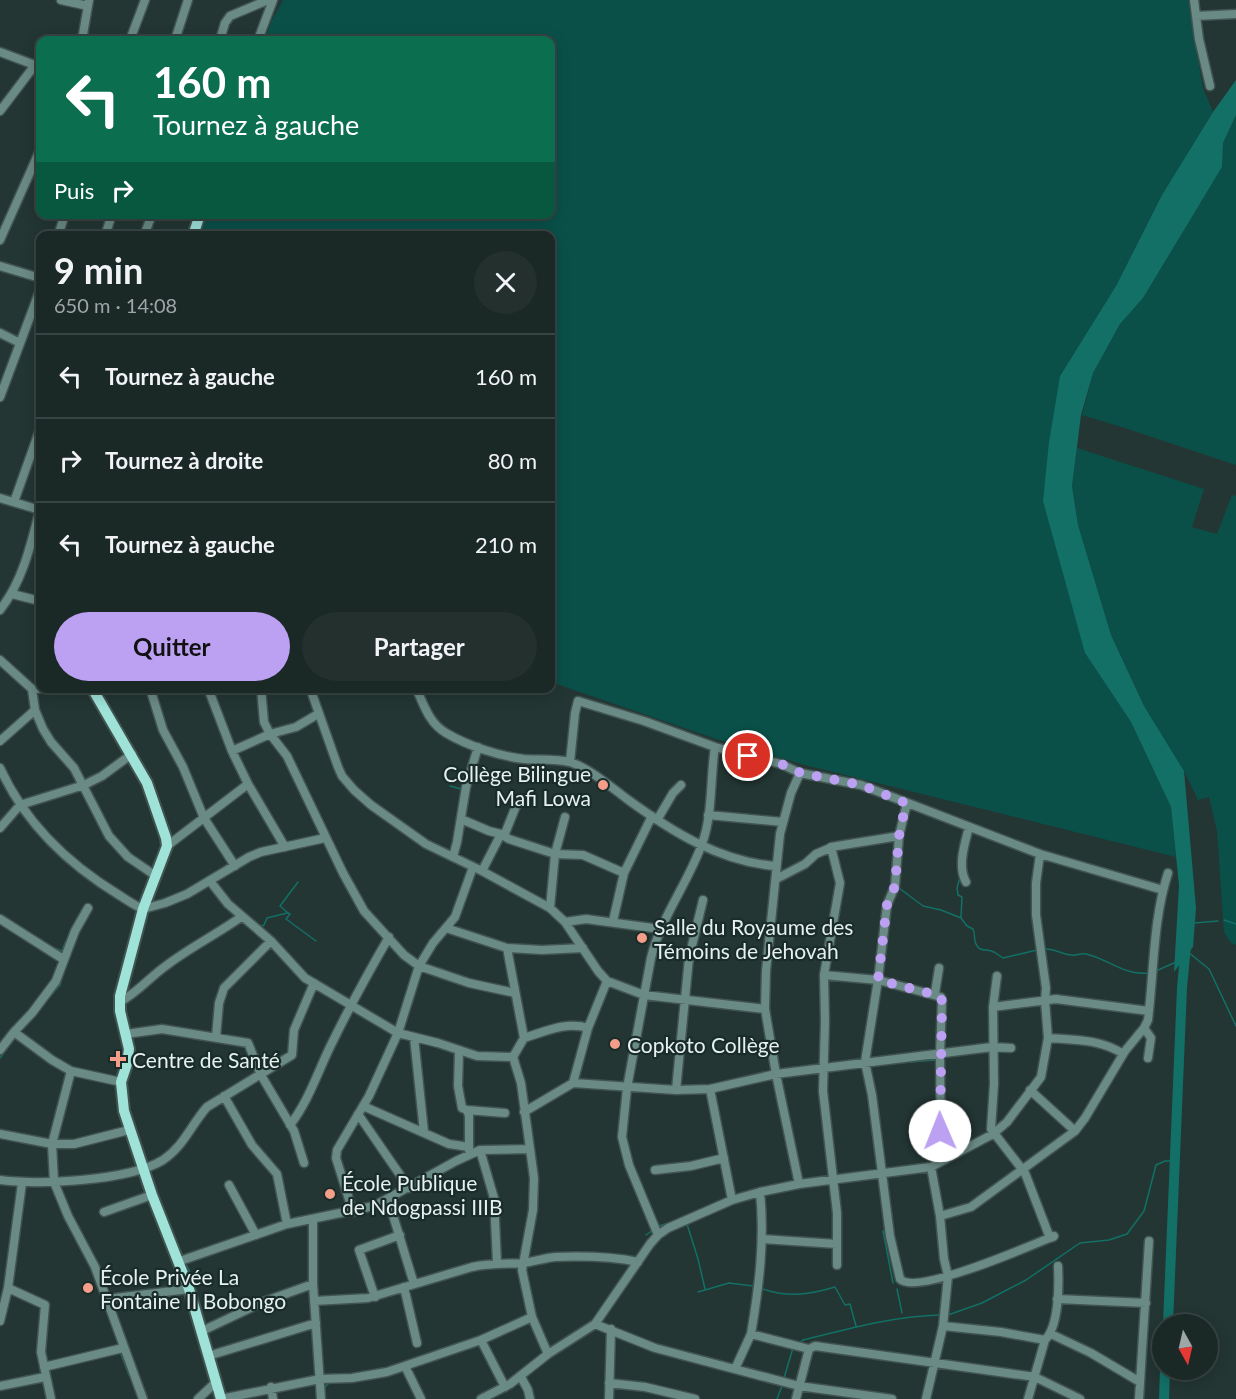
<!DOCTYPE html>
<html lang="fr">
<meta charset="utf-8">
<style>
body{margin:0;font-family:Lato,sans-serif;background:#23302e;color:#f1f3f6;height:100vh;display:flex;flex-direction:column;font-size:22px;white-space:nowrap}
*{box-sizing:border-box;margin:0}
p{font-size:20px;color:#9fa6a7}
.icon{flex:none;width:33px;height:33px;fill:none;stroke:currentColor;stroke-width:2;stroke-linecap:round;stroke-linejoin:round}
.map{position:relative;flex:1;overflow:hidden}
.details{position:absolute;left:36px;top:231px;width:519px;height:462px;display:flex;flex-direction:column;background:#1a2826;border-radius:12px;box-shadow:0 3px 15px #0003,0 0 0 2px #384443}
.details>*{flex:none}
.banner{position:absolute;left:36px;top:36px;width:519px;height:183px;border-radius:12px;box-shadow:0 3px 15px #0003,0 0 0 2px #384443;background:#0b6e4f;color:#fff;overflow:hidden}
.needle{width:39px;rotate:172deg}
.buttons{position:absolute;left:1152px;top:1314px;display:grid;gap:12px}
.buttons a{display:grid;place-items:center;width:66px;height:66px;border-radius:50%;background:#1a2826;box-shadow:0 3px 15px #0003,0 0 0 2px #384443;font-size:30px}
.pin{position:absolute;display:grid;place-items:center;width:51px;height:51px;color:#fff;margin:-26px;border:3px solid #fff;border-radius:50%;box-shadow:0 2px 6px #0007}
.me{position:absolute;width:66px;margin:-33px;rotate:359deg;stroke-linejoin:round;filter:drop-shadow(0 0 4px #0008)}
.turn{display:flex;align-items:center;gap:21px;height:126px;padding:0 18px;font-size:27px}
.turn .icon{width:78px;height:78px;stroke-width:2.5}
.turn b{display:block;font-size:42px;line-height:51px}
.then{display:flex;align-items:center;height:57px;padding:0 18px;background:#0003;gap:12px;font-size:22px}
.round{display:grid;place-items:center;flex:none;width:63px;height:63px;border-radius:32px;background:#23302e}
.summary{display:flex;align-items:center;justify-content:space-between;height:102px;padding:0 18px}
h1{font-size:36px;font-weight:700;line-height:45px}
.action{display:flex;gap:12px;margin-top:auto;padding:12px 18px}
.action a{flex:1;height:69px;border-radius:36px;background:#bca0f2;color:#111;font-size:24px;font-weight:700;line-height:69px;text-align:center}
.action a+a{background:#23302e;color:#f1f3f6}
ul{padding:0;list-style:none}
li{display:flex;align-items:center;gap:18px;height:84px;padding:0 18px;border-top:2px solid #384443}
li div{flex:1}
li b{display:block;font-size:22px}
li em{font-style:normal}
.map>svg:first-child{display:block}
.green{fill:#0a5049}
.water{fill:#127066}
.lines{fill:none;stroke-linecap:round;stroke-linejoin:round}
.stream{stroke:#127066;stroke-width:1.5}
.river{stroke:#127066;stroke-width:10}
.minor-casing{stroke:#425451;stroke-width:11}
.major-casing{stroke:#425451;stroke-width:14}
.minor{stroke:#6a8a85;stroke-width:8}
.major{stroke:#9ee2d8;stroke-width:10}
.route{stroke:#bca0f2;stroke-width:10;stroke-dasharray:0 18}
.poi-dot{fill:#f49e89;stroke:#192c29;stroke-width:2}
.labels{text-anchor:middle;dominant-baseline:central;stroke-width:4.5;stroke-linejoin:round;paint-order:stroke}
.poi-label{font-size:21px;fill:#e6f1ef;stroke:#192c29;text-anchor:start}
</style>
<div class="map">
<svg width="1236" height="1399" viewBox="0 0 1236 1399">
<rect width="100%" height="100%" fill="#233633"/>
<path class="green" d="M 283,0 L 1188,0 L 1203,88 L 1213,112 L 1162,195 L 1116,286 L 1060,376 L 1085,653 L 1131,722 L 1171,807 L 1176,857 L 805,765 L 719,740 L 551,682 L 550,236 L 200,236 L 207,215 L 550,214 L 550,40 L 265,40 L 271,22 Z
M 1236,115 L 1236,465 L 1125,428 L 1082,415 L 1093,373 L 1120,324 L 1143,298 L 1222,167 L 1223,143 Z
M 1077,448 L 1204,489 L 1192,527 L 1217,534 L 1232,495 L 1236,496 L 1236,945 L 1230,942 L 1224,932 L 1217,831 L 1209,797 L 1198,800 L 1184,771 L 1144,706 L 1111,635 L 1078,525 L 1072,486 Z"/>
<path class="water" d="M 1236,80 L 1236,115 L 1223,143 L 1222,167 L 1143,298 L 1120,324 L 1093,373 L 1081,415 L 1072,486 L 1078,525 L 1111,635 L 1144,706 L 1184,771 L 1196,908 L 1193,947 L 1174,972 L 1179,885 L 1171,807 L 1131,722 L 1085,653 L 1043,501 L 1049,442 L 1060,376 L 1116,286 L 1162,195 L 1213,112 Z"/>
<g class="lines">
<path class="stream" d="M 450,786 L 461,789
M 470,788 L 478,761
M 960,877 L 957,888 L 958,895 L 962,897 L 961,917
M 899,888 L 923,906 L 941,910 L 961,918 L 967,926 L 973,929 C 976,935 973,939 976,944 C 980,953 987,948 994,952 C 997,954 1000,956 1003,958 L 1037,950
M 288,913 L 290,914 L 286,919 L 316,941
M 288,913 L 280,906 L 298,882
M 1224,920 L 1236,924
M 1194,923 L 1218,921
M 259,927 L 264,925 L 267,918 L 287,913
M 49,946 L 62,951 L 65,943
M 1044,949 C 1055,948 1062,955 1072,955 C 1076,956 1080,953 1086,954 C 1106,958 1125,976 1148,973
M 1188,952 L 1209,969 L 1236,1026
M 1156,971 L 1176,962
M 47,1000 L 60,985 L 64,971
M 998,1004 L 1000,982
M 0,1058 L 10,1044
M 898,1063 L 936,1060
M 936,1115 L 937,1128
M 687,1224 L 698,1259 L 705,1289
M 659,1226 L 675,1221
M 883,1231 L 893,1283
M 646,1235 L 653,1230
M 187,1266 L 190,1272
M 760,1288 C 787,1298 808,1295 835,1287 L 845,1305 L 850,1304 L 856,1326
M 897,1289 L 902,1313
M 698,1292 L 729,1283 L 753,1286
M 948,1315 L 982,1303 L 1026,1280 L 1080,1243 L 1109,1240 L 1127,1234 L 1144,1211 L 1156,1165 L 1165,1161 L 1175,1161
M 799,1343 L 803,1340 C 848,1329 894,1316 940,1315
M 121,1354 L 129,1375
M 784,1378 L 793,1348
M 612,1388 L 623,1389
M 325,1399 L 325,1387 L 328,1384
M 777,1399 L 782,1386"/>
<path class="river" d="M 1168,1324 L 1182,988 L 1186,945
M 1164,1399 L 1165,1370"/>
<g class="minor-casing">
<path id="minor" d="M 61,0 L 88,6
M 1194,0 L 1199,39 L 1210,86
M 1196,16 L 1236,14
M 82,40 L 89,0
M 130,40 L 145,0
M 175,40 L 188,0
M 220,40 L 225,23 L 230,16 L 268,0
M 258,40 L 273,0
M 0,52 L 40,67
M 0,111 L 35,65
M 58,236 L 65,214
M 105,236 L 112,214
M 144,236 L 152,214
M 0,240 L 40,150
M 0,266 L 40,278
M 0,333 L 20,343
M 0,397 L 40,290
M 0,498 L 40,510
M 14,502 L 40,429
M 12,594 L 40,601
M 0,610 C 23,581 31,544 40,509
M 0,660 L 32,689 L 35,710 L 43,729 L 51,742 L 74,768 L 109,836 L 128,857 L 156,876
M 150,688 L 163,730 L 183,767 L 204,818 L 235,866
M 208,688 L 232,751 L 248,784 L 285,847
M 261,688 L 264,722 L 270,734 L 287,756 L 343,873 L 364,911 L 404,955 L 419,966 L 469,983 L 515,993
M 310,688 L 338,767 L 342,776 L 354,790 L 371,805 L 426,844 L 482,871 L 550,908 L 565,922 L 598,971 L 607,981 L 644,995 L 765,1009
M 416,688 C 424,705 429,723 446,733 C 468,746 499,756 524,759 C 538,760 556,759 570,762 C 589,768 611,787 627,799 C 671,831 720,862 776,866
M 32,689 L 45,688
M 0,741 L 35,710
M 232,751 L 270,734 L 296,727 L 318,714
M 570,762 L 575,713 L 578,701 L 644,721 L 715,747 L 781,764 L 800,773
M 0,768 C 25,823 68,864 119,895 C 127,900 134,905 143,909 L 165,903 L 187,894 L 249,857 L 261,852 L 325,838
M 907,803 L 899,836 L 895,886 L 887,905 L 878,980 L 865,1062 L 872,1095 L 890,1236 L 900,1279 C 916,1296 1032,1245 1054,1236
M 708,815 L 783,822
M 461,819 L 489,831 L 501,834
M 657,820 L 673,793 L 681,785
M 0,828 L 20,805 L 84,785 L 102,776 L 132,754
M 504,836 L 516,806
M 167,846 L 248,784
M 453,857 L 457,842 L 466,787 L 478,747
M 482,871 L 501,834 L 509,839 L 555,854 L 583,855 L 624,873 L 613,921
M 624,873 L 652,816
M 776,879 L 805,864 L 816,854 L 830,848
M 210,881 L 228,904 L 271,941 L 305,978 L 398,1033 L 438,1043 L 477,1056 L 513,1057
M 966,882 C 957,866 965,843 969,827
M 550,908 L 555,854 L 565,817
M 0,919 L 63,959
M 565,922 L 586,919 L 660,929
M 446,928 L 507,948 L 542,950 L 583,948
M 507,948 L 524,1038 L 513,1057 L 521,1083 L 534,1178 L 533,1210 L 522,1270 L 532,1317 L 548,1354
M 824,975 L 878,980 L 941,997 L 942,1001 L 940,1055 L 941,1160
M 997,976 L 993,1007 L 994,1084 L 991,1129 L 1025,1173 L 1050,1238 L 1053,1237
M 935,993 L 939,968
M 120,1002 C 138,992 150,977 167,965 C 191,947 217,934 241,917
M 993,1007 L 1056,999 L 1149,1011
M 14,1032 L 52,1060 L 71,1071 L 121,1082
M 126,1034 L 162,1029 L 248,1043 L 261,1075 L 294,1131 L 304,1163
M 216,1037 L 219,1003 L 224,988 L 271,941
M 414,1037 L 424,1132
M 524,1038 C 544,1032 566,1021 588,1028
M 1048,1038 C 1074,1040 1101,1039 1123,1054
M 0,1050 L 14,1032 L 32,1013 L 56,981 L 75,931 L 88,908
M 459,1050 L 458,1086 L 462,1108 L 467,1110 L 469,1116 L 469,1150
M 1148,1058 L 1151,1038 L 1144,1028 L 1148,1020 C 1154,971 1153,919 1168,873
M 71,1071 L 52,1144 L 54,1182 L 68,1216 L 95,1267 L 143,1399
M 573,1083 L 676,1090 L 710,1089 L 776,1074 L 992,1047 L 1011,1048
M 710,1089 L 732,1200
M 676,1090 L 689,958 L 703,900
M 1030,1090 L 1075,1131
M 224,1096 L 252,1145 L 277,1174 L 287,1224
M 363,1106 L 449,1144 L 469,1147
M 467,1110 L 505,1113
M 524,1112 L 573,1083 L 588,1028 L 607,981
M 358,1114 L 409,1188
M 290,1125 C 308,1102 317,1074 330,1047 C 348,1010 368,973 389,937
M 0,1134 L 52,1144 L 74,1144 L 129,1130
M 480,1150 L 494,1198 L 497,1263
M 655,1170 L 691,1166 L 724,1158
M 0,1180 C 40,1185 129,1181 163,1160 C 184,1146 191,1125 207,1107 L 292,1055 L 294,1030 L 314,983
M 799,1184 L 776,1074 L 765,1009 L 766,971 L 780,834 L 791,793 L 800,773 L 861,785 L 1040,854 L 1163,890
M 229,1185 L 256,1235
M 388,1199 L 414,1284
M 104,1212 L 152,1195
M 353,1212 L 336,1158 L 337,1150 L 369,1096 L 398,1033 L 419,966 L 433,943 L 455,917 L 473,867
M 940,1216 L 971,1207 L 1075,1131 L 1085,1118 L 1125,1051 L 1144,1028
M 313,1220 L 313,1284 L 321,1399
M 658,1235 L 629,1165 L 622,1137 L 627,1088 L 651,958 C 661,917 688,883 702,844 C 713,814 710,778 715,747
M 762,1239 L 837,1244
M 180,1261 L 287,1224 L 374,1206 L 456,1161 L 480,1150 L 530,1149
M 837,1265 L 837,1213 L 823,1091 L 825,1021 L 824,975 L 840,883 L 831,847 L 899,836
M 404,1287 L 417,1343
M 8,1288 L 45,1305 L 41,1352 L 51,1399
M 375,1297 L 359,1250 L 400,1235
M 107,1299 L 189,1289
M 1057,1299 L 1146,1303
M 314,1301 L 368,1298 L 472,1267 C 489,1263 505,1264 523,1263 C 533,1262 544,1258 555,1257 C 583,1256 610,1256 638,1262
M 0,1321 L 8,1288 L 22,1183
M 595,1324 L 655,1348 L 799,1386 L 892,1399
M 943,1326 L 1001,1332 L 1045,1340
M 202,1331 L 263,1302 L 313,1284
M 751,1334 C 759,1287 765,1240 760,1192
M 1051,1334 L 1091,1353 L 1140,1382
M 481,1340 L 505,1387
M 208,1356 L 316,1323
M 405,1366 L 421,1399
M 44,1367 L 123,1348
M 735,1369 L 751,1334 L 809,1349
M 521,1377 L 528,1390 L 530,1399
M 609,1383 L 645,1387 L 695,1399
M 0,1386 L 45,1377
M 271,1387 L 273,1399
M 198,1399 L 215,1383
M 221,1399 L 320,1379 L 352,1378 L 387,1372 L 481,1340 L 532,1317
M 481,1399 L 510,1384 L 548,1354 L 595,1324 L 650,1244 L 658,1235 L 668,1228 L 732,1200 L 760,1192 L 799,1184 L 931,1167 L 993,1134 L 1007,1122 L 1041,1077 L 1048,1038 L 1045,1001 L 1046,988 L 1036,915 L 1036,883 L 1040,854
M 609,1399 L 611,1329
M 796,1399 L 809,1349 L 815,1346 L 1035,1377 L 1080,1399
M 926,1399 L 943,1326 L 948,1276 L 944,1259 L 940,1216 L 931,1167
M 1028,1399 L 1045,1340 C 1059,1326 1059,1286 1058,1266
M 1139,1399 L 1149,1241"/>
</g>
<g class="major-casing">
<path id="major" d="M 193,236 L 200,214
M 92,688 L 147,783 L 166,838 L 167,846 L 143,909 L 120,996 L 120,1011 L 129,1049 L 127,1064 L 121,1082 L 124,1111 L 152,1195 L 189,1289 L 221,1399"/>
</g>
<use href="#minor" class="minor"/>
<use href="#major" class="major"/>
</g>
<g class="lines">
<path class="route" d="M 748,756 L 781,764 L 801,773 L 861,785 L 906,803 L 899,836 L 895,886 L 887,905 L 878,980 L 940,996 L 942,1001 L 940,1131"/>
</g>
<g class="poi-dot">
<circle cx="603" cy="785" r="6"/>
<circle cx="642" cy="938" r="6"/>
<circle cx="615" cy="1044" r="6"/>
<path d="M115 1050h6v6h6v6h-6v6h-6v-6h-6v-6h6z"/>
<circle cx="330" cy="1194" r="6"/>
<circle cx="88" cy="1288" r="6"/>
</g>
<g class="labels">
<g class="poi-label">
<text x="591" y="773" text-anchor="end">Collège Bilingue<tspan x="591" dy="24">Mafi Lowa</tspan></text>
<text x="654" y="926">Salle du Royaume des<tspan x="654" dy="24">Témoins de Jehovah</tspan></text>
<text x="627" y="1044">Copkoto Collège</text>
<text x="132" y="1059">Centre de Santé</text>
<text x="342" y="1182">École Publique<tspan x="342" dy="24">de Ndogpassi IIIB</tspan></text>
<text x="100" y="1276">École Privée La<tspan x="100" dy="24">Fontaine II Bobongo</tspan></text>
</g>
</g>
</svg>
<div class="buttons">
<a><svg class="needle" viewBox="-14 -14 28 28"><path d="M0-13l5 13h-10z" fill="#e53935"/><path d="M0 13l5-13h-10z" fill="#9fa6a7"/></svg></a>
</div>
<div class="pin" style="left:748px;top:756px;background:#d93025"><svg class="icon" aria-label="arrive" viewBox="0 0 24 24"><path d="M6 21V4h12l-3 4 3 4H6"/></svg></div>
<svg class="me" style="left:940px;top:1131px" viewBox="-20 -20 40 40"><circle r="19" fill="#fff"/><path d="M0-13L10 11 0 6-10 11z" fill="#bca0f2"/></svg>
<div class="banner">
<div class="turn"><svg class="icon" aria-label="left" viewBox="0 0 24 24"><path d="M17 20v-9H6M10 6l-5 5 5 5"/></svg><div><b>160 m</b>Tournez à gauche</div></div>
<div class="then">Puis<svg class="icon" aria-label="right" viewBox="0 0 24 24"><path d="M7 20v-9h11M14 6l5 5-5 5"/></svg></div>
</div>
<section class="details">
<div class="summary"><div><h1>9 min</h1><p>650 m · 14:08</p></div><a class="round"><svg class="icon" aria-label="close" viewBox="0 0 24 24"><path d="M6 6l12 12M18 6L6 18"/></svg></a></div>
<ul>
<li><svg class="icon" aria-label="left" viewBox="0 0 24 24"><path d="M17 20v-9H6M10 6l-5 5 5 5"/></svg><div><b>Tournez à gauche</b></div><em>160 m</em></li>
<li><svg class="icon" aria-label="right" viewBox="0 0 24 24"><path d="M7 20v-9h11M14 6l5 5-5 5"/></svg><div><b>Tournez à droite</b></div><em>80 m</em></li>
<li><svg class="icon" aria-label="left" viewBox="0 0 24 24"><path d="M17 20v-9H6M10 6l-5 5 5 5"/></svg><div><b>Tournez à gauche</b></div><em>210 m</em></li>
</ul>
<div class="action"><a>Quitter</a><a>Partager</a></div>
</section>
</div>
